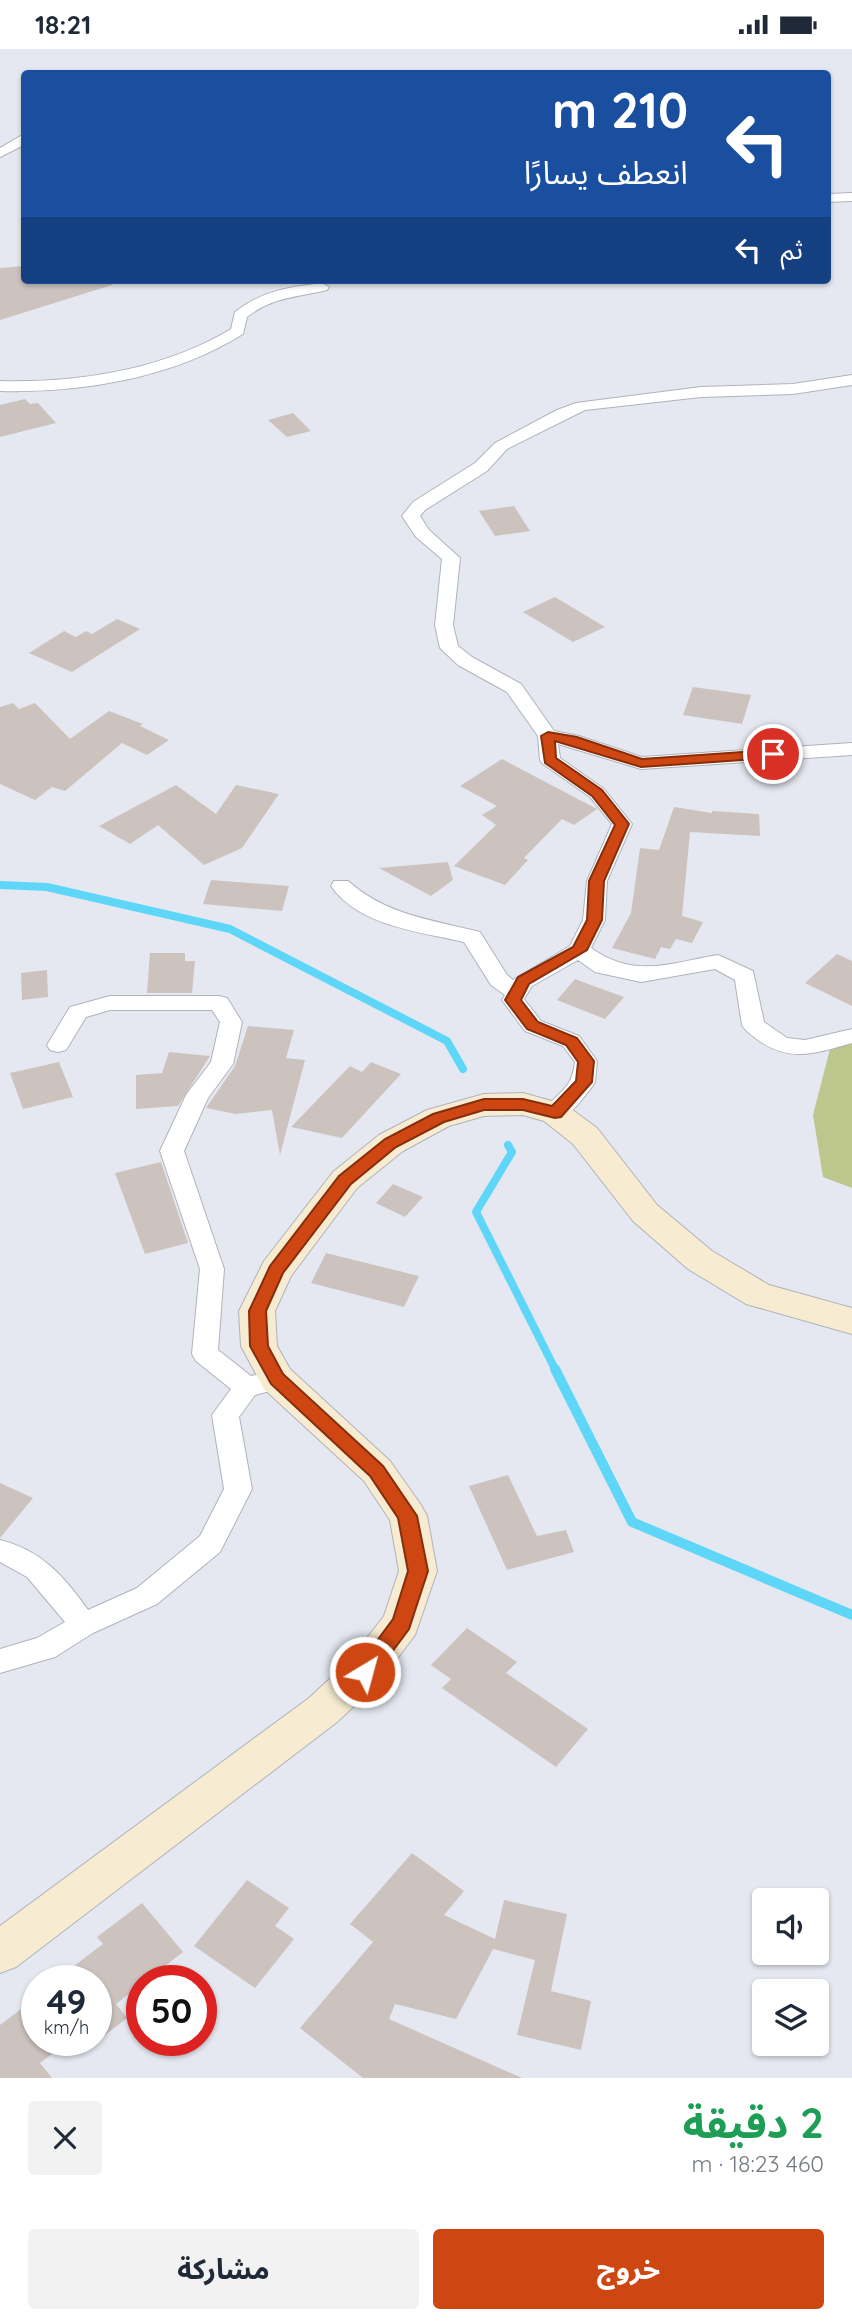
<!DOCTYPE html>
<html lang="ar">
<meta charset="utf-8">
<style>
body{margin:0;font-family:Quicksand,"Noto Sans Arabic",sans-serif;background:#f2f2f3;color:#1f2937;direction:rtl;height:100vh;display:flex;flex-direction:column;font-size:26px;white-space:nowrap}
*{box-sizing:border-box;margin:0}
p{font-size:23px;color:#747a83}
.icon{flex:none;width:38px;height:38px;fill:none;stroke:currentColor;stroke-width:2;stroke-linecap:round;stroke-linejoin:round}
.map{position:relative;height:2029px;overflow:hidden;direction:ltr}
.details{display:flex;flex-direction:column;background:#fff;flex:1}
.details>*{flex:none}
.hud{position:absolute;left:21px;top:21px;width:810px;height:214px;border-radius:7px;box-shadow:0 2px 5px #0004;direction:rtl;background:#1a4fa0;color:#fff;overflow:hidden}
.buttons{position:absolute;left:752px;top:1839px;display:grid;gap:14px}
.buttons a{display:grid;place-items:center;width:77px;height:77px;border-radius:7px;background:#fff;box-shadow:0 2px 5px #0004;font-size:35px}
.speed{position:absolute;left:21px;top:1916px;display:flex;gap:14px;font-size:35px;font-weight:700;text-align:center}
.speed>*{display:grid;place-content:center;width:91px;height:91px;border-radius:50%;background:#fff;box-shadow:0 2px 5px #0004;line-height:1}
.speed small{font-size:18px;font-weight:400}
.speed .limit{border:10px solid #d22;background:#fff;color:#111}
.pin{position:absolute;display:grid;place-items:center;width:60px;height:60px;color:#fff;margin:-30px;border:4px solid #fff;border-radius:50%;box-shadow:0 2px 7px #0007}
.me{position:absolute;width:77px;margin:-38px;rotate:37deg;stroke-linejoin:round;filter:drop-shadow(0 0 5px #0008)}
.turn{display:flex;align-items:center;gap:24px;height:147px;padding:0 28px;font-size:32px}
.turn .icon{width:91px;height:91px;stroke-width:2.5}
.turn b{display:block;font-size:49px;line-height:60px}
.then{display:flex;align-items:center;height:66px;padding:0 28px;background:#0003;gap:14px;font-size:26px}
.round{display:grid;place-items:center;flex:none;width:74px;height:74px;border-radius:7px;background:#f2f2f3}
.headline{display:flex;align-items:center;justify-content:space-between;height:119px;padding:0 28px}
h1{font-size:42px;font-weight:700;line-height:52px;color:#1e9e55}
.action{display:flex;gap:14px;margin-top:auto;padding:14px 28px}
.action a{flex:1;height:80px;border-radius:7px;background:#ce4712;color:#fff;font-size:28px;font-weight:700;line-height:80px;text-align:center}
.action a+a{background:#f2f2f3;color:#1f2937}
.status{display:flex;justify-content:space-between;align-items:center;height:49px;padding:0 35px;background:#fff;direction:ltr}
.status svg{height:19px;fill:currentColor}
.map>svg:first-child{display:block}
.green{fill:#bdc78d}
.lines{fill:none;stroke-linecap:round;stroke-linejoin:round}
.stream-far1{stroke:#5dd6f7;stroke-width:8}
.stream{stroke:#5dd6f7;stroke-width:10}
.building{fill:#ccc3bf}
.minor-casing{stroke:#afb3ba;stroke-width:2}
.secondary-casing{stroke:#afb3ba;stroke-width:2}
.minor{fill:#fff;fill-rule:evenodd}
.secondary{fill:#f7ecd1;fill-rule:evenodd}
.route{fill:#ce4712;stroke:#862e0c;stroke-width:2}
</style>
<div class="status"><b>18:21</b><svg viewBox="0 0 49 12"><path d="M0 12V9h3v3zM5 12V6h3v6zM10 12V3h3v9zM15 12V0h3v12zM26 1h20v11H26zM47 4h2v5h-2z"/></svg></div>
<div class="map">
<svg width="852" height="2029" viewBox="0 0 852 2029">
<rect width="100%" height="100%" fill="#e5e8f0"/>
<path class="green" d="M 852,995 L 852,1139 L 823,1128 L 813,1066 L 830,1000 Z"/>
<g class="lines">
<path class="stream-far1" d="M 0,836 L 47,838 L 230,880 L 447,992 L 463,1020
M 508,1096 L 512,1103 L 476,1163 L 556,1322"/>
<path class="stream" d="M 555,1320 L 632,1473 L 852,1566"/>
</g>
<path class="building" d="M 24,217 L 24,231 L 112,231 L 112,236 L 0,271 L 0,219 Z
M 25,350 L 30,355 L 38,354 L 56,374 L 0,388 L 0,356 Z
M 293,364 L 311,382 L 287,388 L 268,371 Z
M 514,457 L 530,482 L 495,487 L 479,462 Z
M 555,548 L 605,578 L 573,593 L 523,563 Z
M 117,570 L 140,580 L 72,623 L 29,604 L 64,582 L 76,588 L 86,582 L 92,585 Z
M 693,638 L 751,646 L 742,675 L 683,666 Z
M 13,654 L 19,660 L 35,654 L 70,690 L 109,662 L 143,675 L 140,677 L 169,691 L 147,706 L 122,694 L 65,742 L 52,738 L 35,751 L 0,735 L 0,658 Z
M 502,710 L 597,760 L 574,776 L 562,770 L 524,809 L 528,811 L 505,836 L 454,817 L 496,776 L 482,766 L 497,757 L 460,737 Z
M 176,736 L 216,765 L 236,736 L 279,745 L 242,799 L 204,816 L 158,776 L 130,795 L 99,777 Z
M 674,758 L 712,764 L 712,762 L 759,765 L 760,787 L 690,783 L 682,867 L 703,873 L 692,894 L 676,890 L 670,900 L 661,898 L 655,910 L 612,899 L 631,864 L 640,799 L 659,801 Z
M 448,813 L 453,831 L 431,847 L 379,819 Z
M 211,831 L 289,837 L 282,862 L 203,855 Z
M 150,904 L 185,904 L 185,912 L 195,912 L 192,944 L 147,944 Z
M 837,905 L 852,912 L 852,957 L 805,934 Z
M 47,921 L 48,948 L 22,951 L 21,924 Z
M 575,930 L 599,939 L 624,948 L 605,970 L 557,951 Z
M 248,977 L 294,981 L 286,1009 L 305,1011 L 280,1106 L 272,1061 L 236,1065 L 206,1059 L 235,1017 Z
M 169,1003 L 210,1007 L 178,1057 L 136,1060 L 136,1026 L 162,1024 Z
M 59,1013 L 73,1048 L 23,1060 L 10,1024 Z
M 371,1013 L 401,1025 L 342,1089 L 291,1078 L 350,1017 L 362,1023 Z
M 161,1113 L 188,1194 L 145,1205 L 115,1124 Z
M 393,1135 L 423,1148 L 405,1168 L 376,1154 Z
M 326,1204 L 419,1227 L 404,1258 L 311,1234 Z
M 508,1426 L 537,1487 L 566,1481 L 574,1503 L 507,1521 L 469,1437 Z
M 0,1434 L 33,1449 L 0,1489 Z
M 467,1579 L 517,1613 L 506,1624 L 588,1680 L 556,1718 L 442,1639 L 451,1630 L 431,1616 Z
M 412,1804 L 464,1842 L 444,1866 L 495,1890 L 504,1851 L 567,1865 L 551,1942 L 591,1952 L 581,2001 L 517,1986 L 535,1911 L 493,1900 L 456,1970 L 395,1955 L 389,1970 L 522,2029 L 363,2029 L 300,1979 L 373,1893 L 350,1875 Z
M 247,1831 L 289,1859 L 275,1877 L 294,1890 L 255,1939 L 194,1897 Z
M 142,1854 L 183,1903 L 146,1932 L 142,1932 L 142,1935 L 116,1955 L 127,1969 L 96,1993 L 96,1932 L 54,1932 L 103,1895 L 97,1888 Z
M 37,1948 L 37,1992 L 70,1992 L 40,2014 L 52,2029 L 0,2029 L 0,1976 Z"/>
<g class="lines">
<g class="minor-casing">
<path id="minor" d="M 24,85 L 24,96 L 0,108 L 0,99 Z
M 852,144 L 852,152 L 828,153 L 828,145 Z
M 322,234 L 329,238 L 327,241 C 298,248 272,248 247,268 L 243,285 C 173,329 82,344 0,342 L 0,332 C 78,334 163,321 231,280 L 235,263 C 261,242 290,238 322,234 Z
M 852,326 L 852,336 L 793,345 L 701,348 L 585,361 L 507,400 L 487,422 L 425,461 L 420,467 L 429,481 L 460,509 L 453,576 L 458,597 L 472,608 L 521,635 L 554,682 L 579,687 L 642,708 L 852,694 L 852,706 L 641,720 L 558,695 L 560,709 L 604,740 L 632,775 L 607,832 L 605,871 L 591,899 C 635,930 669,914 718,906 L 753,922 L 764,973 L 787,989 L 805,991 L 852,980 L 852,994 C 816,1004 791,1014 758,991 C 752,986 746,983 742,976 L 735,931 L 715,920 L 641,933 L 595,923 L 578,911 L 532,937 L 524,950 L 541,972 L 579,987 L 597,1012 L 595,1033 L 592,1038 C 580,1052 567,1075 547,1070 L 543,1064 C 558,1040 571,1044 575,1013 L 563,997 L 525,982 L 502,951 L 505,946 L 491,936 L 464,893 C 421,883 358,877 331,837 L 334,832 L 348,832 C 386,866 432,871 480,883 L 507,926 L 513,931 L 570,897 L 583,871 L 587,832 L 612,775 L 590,748 L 543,715 L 540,711 L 538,687 L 507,643 L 458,616 L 440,599 L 435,576 L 442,510 L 416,488 L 402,467 L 413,453 L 475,414 L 495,394 L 557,361 L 576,354 L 701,338 L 793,335 Z
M 110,947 L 219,947 L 227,949 L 242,973 L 233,1015 L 208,1049 L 184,1102 L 224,1220 L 218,1301 L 251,1327 L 261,1325 L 270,1328 L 274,1335 L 270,1342 L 255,1346 L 239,1368 L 252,1440 L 220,1503 L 157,1555 L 93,1584 L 55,1608 L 0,1624 L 0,1600 L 37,1589 L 65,1573 L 27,1528 L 0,1513 L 0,1491 C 41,1501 64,1527 88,1561 L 137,1539 L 200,1487 L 224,1440 L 212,1366 L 231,1340 L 196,1312 L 192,1305 L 200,1220 L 160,1102 L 186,1046 L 211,1013 L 220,973 L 212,961 L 110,961 L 86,968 L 66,1001 L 58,1003 L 50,1001 L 47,996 L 70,958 Z"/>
</g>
<g class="secondary-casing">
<path id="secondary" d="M 523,1044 L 566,1056 L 597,1079 L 657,1156 L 712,1202 L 769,1236 L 852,1259 L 852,1285 L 746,1255 L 688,1220 L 633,1172 L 573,1095 L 544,1072 L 523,1066 L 484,1067 L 449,1077 L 403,1102 L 357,1139 L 291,1227 L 275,1262 L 277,1297 L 290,1320 L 390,1412 L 421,1456 L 427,1467 L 437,1522 L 415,1586 L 378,1635 L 337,1673 L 16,1918 L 0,1924 L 0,1877 L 309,1649 L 350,1611 L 384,1567 L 399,1522 L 390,1471 L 364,1432 L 264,1340 L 241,1297 L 239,1262 L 264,1212 L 333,1123 L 379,1086 L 427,1061 L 484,1045 Z"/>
</g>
<use href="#minor" class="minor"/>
<use href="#secondary" class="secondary"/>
</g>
<path class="route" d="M 548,683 L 577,688 L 642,710 L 773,701 L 780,705 L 773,709 L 641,718 L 555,692 L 556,709 L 602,741 L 629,775 L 604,832 L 602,871 L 587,901 L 529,935 L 521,951 L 538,973 L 577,989 L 594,1012 L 592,1033 L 561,1068 L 555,1069 L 523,1061 L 484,1061 L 444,1073 L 396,1098 L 351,1135 L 283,1224 L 266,1262 L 268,1297 L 283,1325 L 383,1417 L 417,1467 L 428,1522 L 409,1580 L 372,1630 L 365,1632 L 357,1630 L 354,1623 L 393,1570 L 408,1522 L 398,1469 L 370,1427 L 271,1335 L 250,1297 L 249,1262 L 270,1217 L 339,1127 L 385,1090 L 433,1065 L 484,1050 L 523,1050 L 552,1057 L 576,1032 L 578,1013 L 566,996 L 527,980 L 505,951 L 518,928 L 573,898 L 587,871 L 589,832 L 615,776 L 592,747 L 545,714 L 541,687 Z"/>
</svg>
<div class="buttons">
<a><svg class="icon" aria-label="sound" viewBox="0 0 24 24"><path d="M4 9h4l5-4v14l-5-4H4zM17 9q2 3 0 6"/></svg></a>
<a><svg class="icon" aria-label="layers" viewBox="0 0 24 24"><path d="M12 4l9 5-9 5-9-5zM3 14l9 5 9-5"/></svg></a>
</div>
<div class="speed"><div>49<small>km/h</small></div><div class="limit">50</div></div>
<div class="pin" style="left:773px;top:705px;background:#d93025"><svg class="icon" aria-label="arrive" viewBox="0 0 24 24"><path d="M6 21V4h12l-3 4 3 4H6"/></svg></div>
<svg class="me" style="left:365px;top:1623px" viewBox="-20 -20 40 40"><circle r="17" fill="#ce4712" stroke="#fff" stroke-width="3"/><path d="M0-11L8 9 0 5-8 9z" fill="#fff"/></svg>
<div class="hud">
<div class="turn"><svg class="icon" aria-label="left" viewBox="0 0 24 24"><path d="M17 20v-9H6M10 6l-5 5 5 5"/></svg><div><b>210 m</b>انعطف يسارًا</div></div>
<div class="then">ثم<svg class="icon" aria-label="left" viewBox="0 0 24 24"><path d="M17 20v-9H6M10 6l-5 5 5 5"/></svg></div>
</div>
</div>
<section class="details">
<div class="headline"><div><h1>2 دقيقة</h1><p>460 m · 18:23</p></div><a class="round"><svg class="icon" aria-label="close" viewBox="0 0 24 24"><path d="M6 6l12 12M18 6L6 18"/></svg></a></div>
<div class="action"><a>خروج</a><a>مشاركة</a></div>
</section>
